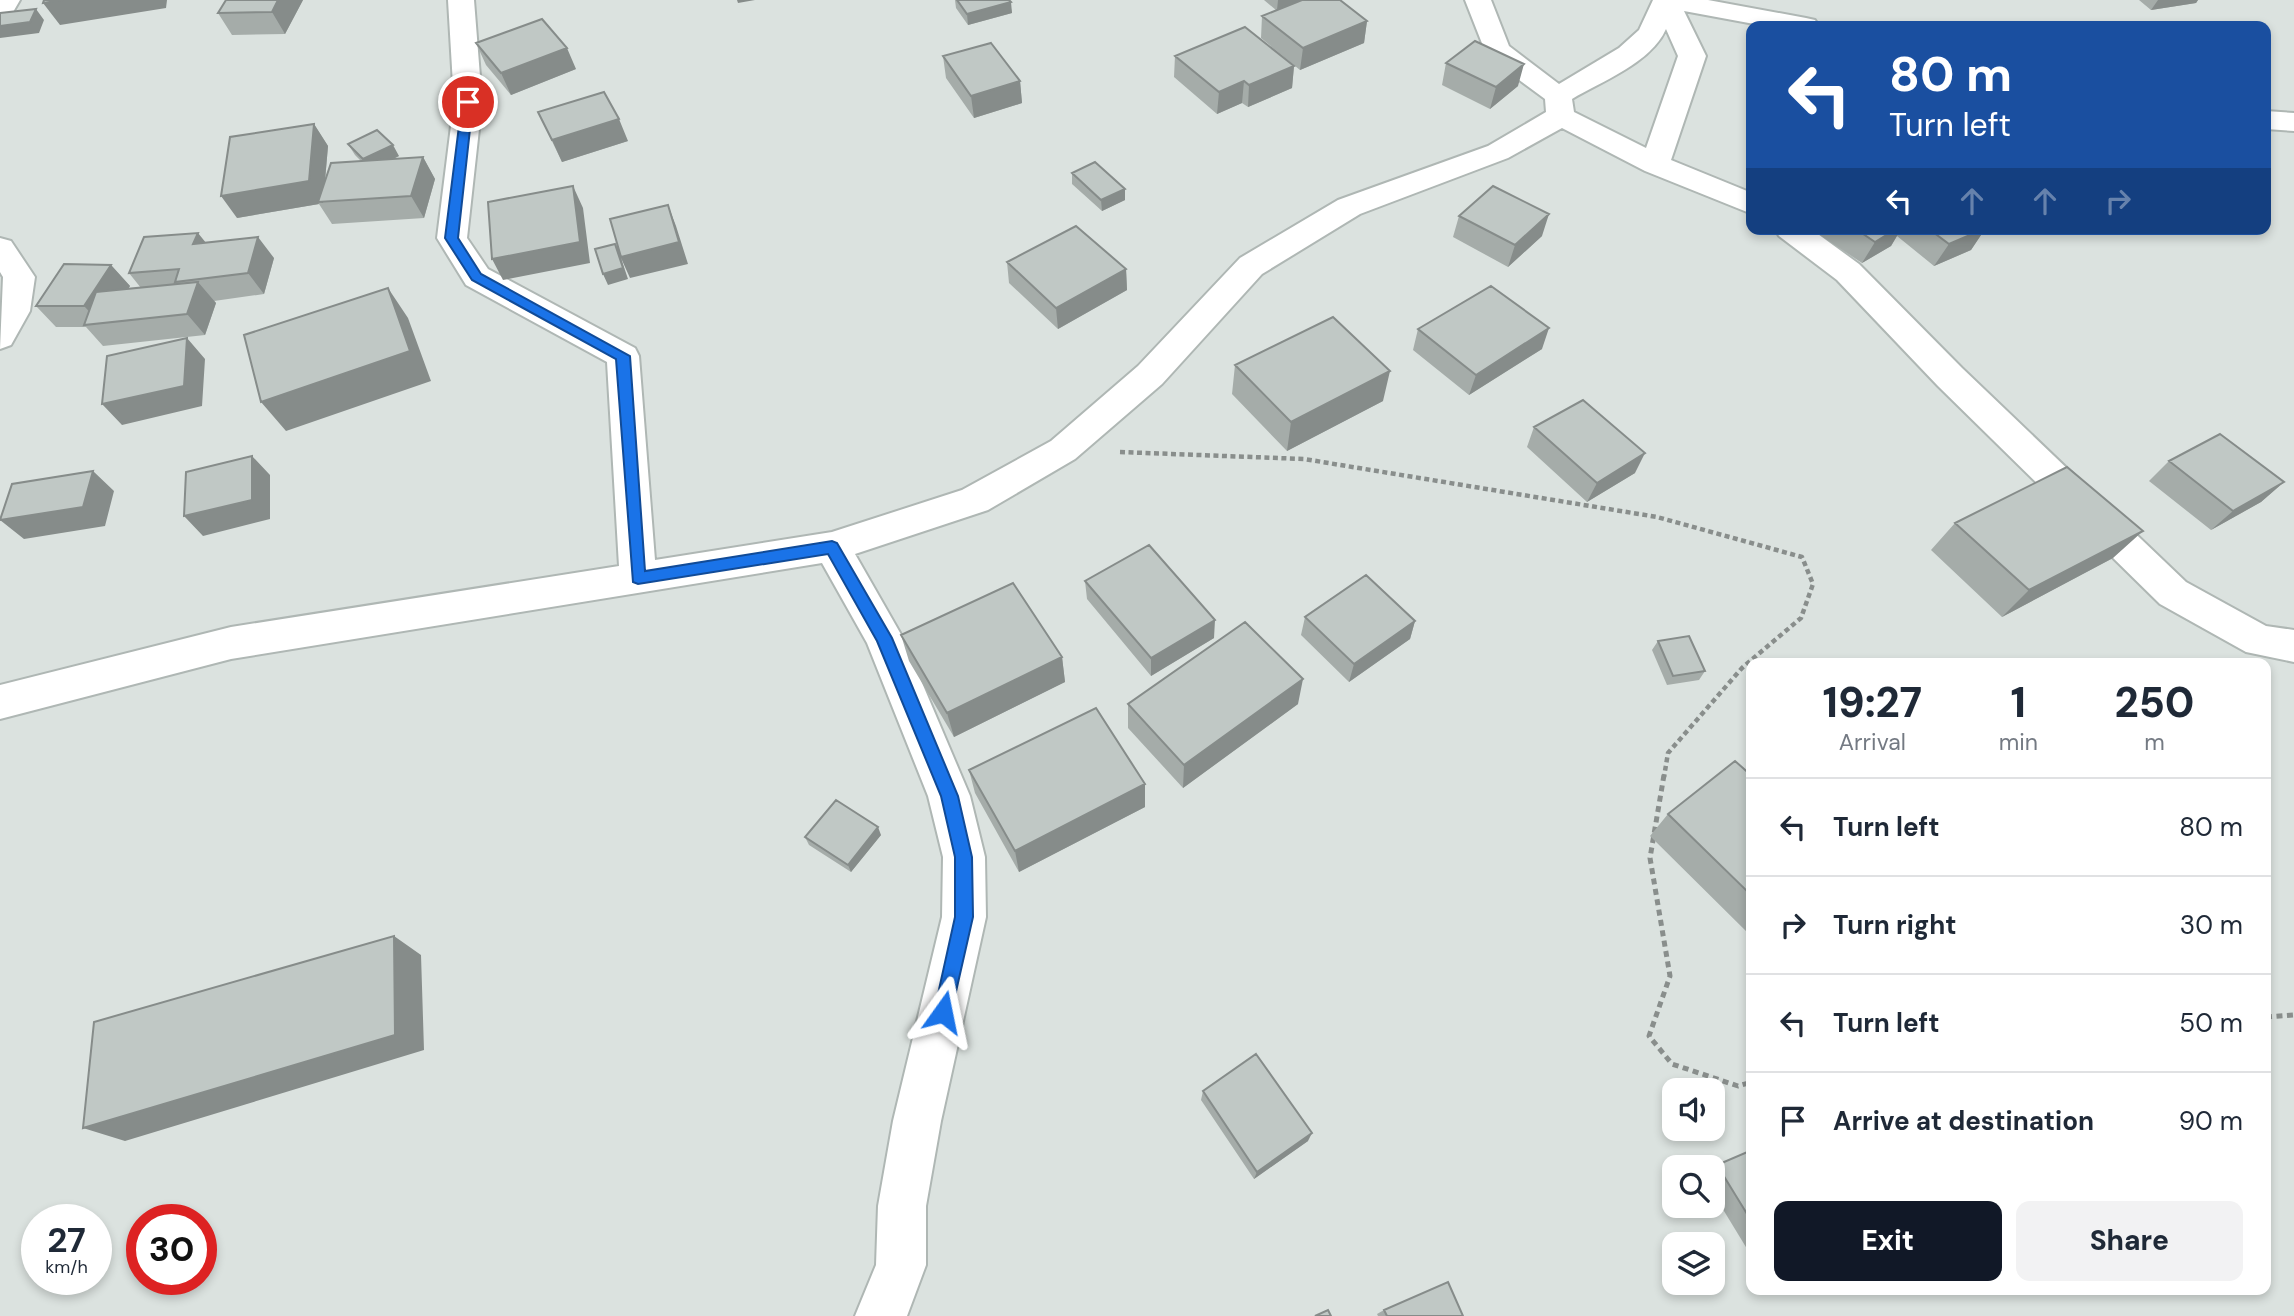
<!DOCTYPE html>
<style>
body{margin:0;font-family:"DM Sans",sans-serif;background:#f2f2f3;color:#1f2937;height:100vh;display:flex;flex-direction:column;font-size:26px;white-space:nowrap}
*{box-sizing:border-box;margin:0}
p{font-size:23px;color:#747a83}
.icon{flex:none;width:38px;height:38px;fill:none;stroke:currentColor;stroke-width:2;stroke-linecap:round;stroke-linejoin:round}
.map{position:relative;flex:1;overflow:hidden}
.details{position:absolute;left:1746px;top:658px;width:525px;height:637px;display:flex;flex-direction:column;background:#fff;border-radius:14px;box-shadow:0 4px 10px #0003}
.details>*{flex:none}
.banner{position:absolute;left:1746px;top:21px;width:525px;height:214px;border-radius:14px;box-shadow:0 4px 10px #0003;background:#1a4fa0;color:#fff;overflow:hidden}
.buttons{position:absolute;left:1662px;top:1078px;display:grid;gap:14px}
.buttons a{display:grid;place-items:center;width:63px;height:63px;border-radius:14px;background:#fff;box-shadow:0 4px 10px #0003;font-size:35px}
.speed{position:absolute;left:21px;top:1204px;display:flex;gap:14px;font-size:35px;font-weight:700;text-align:center}
.speed>*{display:grid;place-content:center;width:91px;height:91px;border-radius:50%;background:#fff;box-shadow:0 4px 10px #0003;line-height:1}
.speed small{font-size:18px;font-weight:400}
.speed .limit{border:10px solid #d22;background:#fff;color:#111}
.pin{position:absolute;display:grid;place-items:center;width:60px;height:60px;color:#fff;margin:-30px;border:4px solid #fff;border-radius:50%;box-shadow:0 2px 7px #0007}
.me{position:absolute;width:77px;margin:-38px;rotate:12deg;stroke-linejoin:round;filter:drop-shadow(0 0 5px #0008)}
.turn{display:flex;align-items:center;gap:24px;height:147px;padding:0 28px;font-size:32px}
.turn .icon{width:91px;height:91px;stroke-width:2.5}
.turn b{display:block;font-size:49px;line-height:60px}
.lanes{display:flex;align-items:center;height:66px;padding:0 28px;background:#0003;justify-content:center;gap:35px;direction:ltr}
.lanes .off{opacity:.35}
.eta{display:flex;justify-content:space-evenly;align-items:center;height:119px;text-align:center}
.eta b{font-size:42px;font-weight:800;line-height:49px}
.primary-button{display:flex;gap:14px;margin-top:auto;padding:14px 28px}
.primary-button a{flex:1;height:80px;border-radius:14px;background:#111827;color:#fff;font-size:28px;font-weight:800;line-height:80px;text-align:center}
.primary-button a+a{background:#f2f2f3;color:#1f2937}
ul{padding:0;list-style:none}
li{display:flex;align-items:center;gap:21px;height:98px;padding:0 28px;border-top:2px solid #e0e1e3}
li div{flex:1}
li b{display:block;font-size:26px}
li em{font-style:normal}
.map>svg:first-child{display:block}
.lines{fill:none;stroke-linecap:round;stroke-linejoin:round}
.minor-casing{stroke:#afb7b4;stroke-width:4}
.path-far1{stroke:#898e8c;stroke-width:4.5;stroke-dasharray:5 3.5;stroke-linecap:butt}
.path{stroke:#898e8c;stroke-width:5;stroke-dasharray:6 4.5;stroke-linecap:butt}
.minor{fill:#fff;fill-rule:evenodd}
.wall{fill:#a5aca9}
.shaded-wall{fill:#868c8a}
.building{fill:#c0c8c5;stroke:#868c8a;stroke-width:2}
.route{fill:#1a73e8;stroke:#114b97;stroke-width:2}
</style>
<div class="map">
<svg width="2294" height="1316" viewBox="0 0 2294 1316">
<rect width="100%" height="100%" fill="#dbe2df"/>
<g class="lines">
<g class="minor-casing">
<path id="minor" d="M 0,0 L 20,0 L 9,19 L 0,21 Z
M 448,0 L 474,0 L 482,102 L 467,238 L 488,269 L 635,348 L 639,356 L 655,560 L 832,532 L 962,490 L 1051,441 L 1138,366 L 1240,258 L 1338,200 L 1488,146 L 1546,112 L 1545,99 L 1487,56 L 1465,0 L 1491,0 L 1509,46 L 1559,84 L 1619,48 L 1639,30 L 1653,0 L 1708,0 L 1806,18 L 1815,20 L 1819,26 L 1765,26 L 1684,11 L 1706,56 L 1671,160 L 1752,193 L 1752,214 L 1645,171 L 1562,128 L 1508,158 L 1360,214 L 1262,274 L 1162,384 L 1075,459 L 988,510 L 855,554 L 903,638 L 970,796 L 985,857 L 986,917 L 941,1121 L 926,1206 L 926,1265 L 907,1316 L 855,1316 L 876,1265 L 878,1206 L 893,1121 L 942,917 L 943,857 L 928,796 L 867,643 L 822,563 L 231,659 L 0,719 L 0,685 L 231,627 L 619,566 L 607,362 L 466,285 L 437,238 L 454,102 ZM 1666,29 L 1678,56 L 1646,148 L 1574,112 L 1572,99 C 1602,81 1651,63 1666,29 Z
M 2266,111 L 2294,113 L 2294,131 L 2266,129 Z
M 1775,229 L 1811,229 L 1859,264 L 1962,368 L 2186,582 L 2266,626 L 2294,630 L 2294,662 L 2246,652 L 2160,604 L 1938,386 L 1837,280 L 1779,236 Z
M 0,238 L 11,241 L 35,277 L 30,311 L 11,345 L 0,349 L 3,277 L 0,272 Z"/>
</g>
<path class="path-far1" d="M 1120,452 L 1304,459 L 1657,517 L 1802,557 L 1813,584 L 1801,618 L 1742,668 L 1668,753 L 1664,777"/>
<path class="path" d="M 1664,775 L 1650,858 L 1670,976 L 1649,1036 L 1672,1064 L 1738,1086 L 1752,1082
M 2266,1017 L 2294,1015"/>
<use href="#minor" class="minor"/>
</g>
<path class="wall" d="M 303,0 L 285,34 L 232,35 L 218,13 Z
M 955,0 L 1009,0 L 1012,13 L 968,25 L 956,8 Z
M 1264,0 L 1340,0 L 1367,21 L 1364,43 L 1300,70 L 1261,38 L 1262,16 L 1276,10 Z
M 2139,0 L 2198,0 L 2196,3 L 2151,10 Z
M 476,43 L 576,69 L 511,95 L 486,65 Z
M 943,56 L 1020,81 L 1022,103 L 974,118 L 946,78 Z
M 1175,56 L 1294,66 L 1292,88 L 1248,107 L 1242,103 L 1217,114 L 1174,77 Z
M 1446,63 L 1518,86 L 1490,109 L 1442,85 Z
M 538,112 L 628,141 L 562,162 Z
M 314,124 L 328,146 L 325,181 L 361,161 L 355,155 L 348,144 L 399,156 L 393,159 L 423,157 L 435,179 L 424,218 L 332,224 L 319,204 L 237,218 Z
M 1072,173 L 1125,200 L 1102,211 L 1072,184 Z
M 1459,216 L 1542,236 L 1508,267 L 1453,237 Z
M 1819,229 L 1985,229 L 1971,250 L 1934,266 L 1897,236 L 1891,246 L 1862,263 L 1817,233 Z
M 206,243 L 274,258 L 264,294 L 214,301 L 216,303 L 205,335 L 103,346 L 86,327 L 56,327 L 36,306 L 111,265 L 130,286 L 128,289 L 141,288 L 129,273 Z
M 1007,262 L 1126,269 L 1127,290 L 1058,329 L 1009,283 Z
M 1418,329 L 1542,349 L 1469,395 L 1413,350 Z
M 1235,365 L 1383,401 L 1287,451 L 1232,394 Z
M 1534,427 L 1635,473 L 1587,502 L 1527,447 Z
M 2169,461 L 2284,482 L 2261,502 L 2211,530 L 2149,481 Z
M 1955,523 L 2113,558 L 2002,617 L 1931,550 Z
M 1085,581 L 1214,638 L 1151,676 L 1087,599 Z
M 1305,617 L 1415,621 L 1410,639 L 1349,682 L 1301,635 Z
M 901,635 L 1062,657 L 1065,682 L 954,737 L 909,661 Z
M 1658,641 L 1705,671 L 1699,680 L 1667,685 L 1652,650 Z
M 1128,704 L 1298,704 L 1183,788 L 1128,728 Z
M 969,770 L 1145,784 L 1145,807 L 1019,872 L 975,793 Z
M 1752,776 L 1752,937 L 1650,836 L 1668,814 Z
M 881,835 L 851,872 L 809,845 L 805,837 Z
M 1203,1091 L 1308,1141 L 1254,1179 L 1201,1100 Z
M 1752,1150 L 1752,1257 L 1713,1193 L 1713,1167 Z
M 1384,1310 L 1463,1316 L 1378,1316 L 1377,1314 Z"/>
<path class="shaded-wall" d="M 63,0 L 167,0 L 166,8 L 60,25 L 43,3 Z
M 278,0 L 303,0 L 285,34 L 272,12 Z
M 737,0 L 755,0 L 738,3 Z
M 1278,0 L 1303,0 L 1277,10 Z
M 2158,0 L 2198,0 L 2196,3 L 2151,10 Z
M 1011,2 L 1012,13 L 968,25 L 967,14 Z
M 36,9 L 44,20 L 39,33 L 0,38 L 0,26 Z
M 1367,21 L 1364,43 L 1300,70 L 1303,48 Z
M 567,48 L 576,69 L 511,95 L 501,73 Z
M 1524,64 L 1518,86 L 1490,109 L 1496,87 Z
M 1294,66 L 1292,88 L 1248,107 L 1249,85 Z
M 1020,81 L 1022,103 L 974,118 L 971,96 Z
M 1244,81 L 1242,103 L 1217,114 L 1219,92 Z
M 619,119 L 628,141 L 562,162 L 552,140 Z
M 314,124 L 328,146 L 323,203 L 318,202 L 319,204 L 237,218 L 221,196 Z
M 393,145 L 399,156 L 370,170 L 363,159 Z
M 423,157 L 435,179 L 424,218 L 411,196 Z
M 573,186 L 583,208 L 590,263 L 503,280 L 492,259 Z
M 1125,189 L 1125,200 L 1102,211 L 1101,200 Z
M 668,205 L 676,226 L 688,264 L 630,278 L 621,258 L 628,279 L 608,285 L 603,274 L 615,244 L 621,257 Z
M 1549,214 L 1542,236 L 1508,267 L 1515,245 Z
M 1896,229 L 1901,229 L 1891,246 L 1862,263 L 1875,242 Z
M 1985,229 L 1971,250 L 1934,266 L 1949,244 Z
M 198,233 L 215,254 L 193,244 Z
M 258,237 L 274,258 L 264,294 L 248,273 Z
M 111,265 L 130,286 L 107,322 L 100,323 L 84,306 Z
M 1126,269 L 1127,290 L 1058,329 L 1056,308 Z
M 198,282 L 216,303 L 205,335 L 187,314 Z
M 388,288 L 408,318 L 431,381 L 286,431 L 261,402 Z
M 1549,328 L 1542,349 L 1469,395 L 1476,375 Z
M 187,338 L 205,359 L 202,406 L 122,425 L 102,404 Z
M 1390,371 L 1383,401 L 1287,451 L 1291,422 Z
M 1645,453 L 1635,473 L 1587,502 L 1597,483 Z
M 252,456 L 270,475 L 270,519 L 203,536 L 184,516 Z
M 93,471 L 114,491 L 105,526 L 24,539 L 0,520 Z
M 2284,482 L 2261,502 L 2211,530 L 2233,511 Z
M 2143,531 L 2113,558 L 2002,617 L 2029,590 Z
M 1215,620 L 1214,638 L 1151,676 L 1151,658 Z
M 1415,621 L 1410,639 L 1349,682 L 1354,664 Z
M 1062,657 L 1065,682 L 954,737 L 947,713 Z
M 1303,679 L 1298,704 L 1183,788 L 1184,765 Z
M 1145,784 L 1145,807 L 1019,872 L 1015,851 Z
M 878,827 L 881,835 L 851,872 L 848,865 Z
M 394,936 L 421,955 L 424,1050 L 125,1141 L 83,1128 Z
M 1312,1133 L 1308,1141 L 1254,1179 L 1257,1172 Z"/>
<path class="building" d="M 44,0 L 63,0 L 43,3 Z
M 226,0 L 278,0 L 272,12 L 218,13 Z
M 957,0 L 1009,0 L 1011,2 L 967,14 Z
M 1302,0 L 1340,0 L 1367,21 L 1303,48 L 1262,16 Z
M 36,9 L 30,22 L 0,26 L 0,13 Z
M 542,19 L 567,48 L 501,73 L 476,43 Z
M 1245,27 L 1294,66 L 1249,85 L 1244,81 L 1219,92 L 1175,56 Z
M 1475,41 L 1524,64 L 1496,87 L 1446,63 Z
M 991,43 L 1020,81 L 971,96 L 943,56 Z
M 604,92 L 619,119 L 552,140 L 538,112 Z
M 314,124 L 309,181 L 221,196 L 230,137 Z
M 377,130 L 393,145 L 363,159 L 348,144 Z
M 423,157 L 411,196 L 318,202 L 331,163 Z
M 1095,162 L 1125,189 L 1101,200 L 1072,173 Z
M 573,186 L 580,242 L 492,259 L 488,202 Z
M 1493,186 L 1549,214 L 1515,245 L 1459,216 Z
M 668,205 L 679,242 L 621,257 L 610,219 Z
M 1076,226 L 1126,269 L 1056,308 L 1007,262 Z
M 1856,229 L 1896,229 L 1875,242 Z
M 1929,229 L 1984,229 L 1949,244 Z
M 198,233 L 193,244 L 258,237 L 248,273 L 175,282 L 179,269 L 129,273 L 144,237 Z
M 615,244 L 623,268 L 603,274 L 595,249 Z
M 64,264 L 111,265 L 84,306 L 36,306 Z
M 198,282 L 187,314 L 84,325 L 96,292 Z
M 1491,286 L 1549,328 L 1476,375 L 1418,329 Z
M 388,288 L 410,351 L 261,402 L 244,335 Z
M 1333,317 L 1390,371 L 1291,422 L 1235,365 Z
M 187,338 L 184,386 L 102,404 L 107,356 Z
M 1583,400 L 1645,453 L 1597,483 L 1534,427 Z
M 2220,434 L 2284,482 L 2233,511 L 2169,461 Z
M 252,456 L 252,500 L 184,516 L 186,472 Z
M 2067,467 L 2143,531 L 2029,590 L 1955,523 Z
M 93,471 L 83,507 L 0,520 L 12,484 Z
M 1149,545 L 1215,620 L 1151,658 L 1085,581 Z
M 1366,575 L 1415,621 L 1354,664 L 1305,617 Z
M 1013,583 L 1062,657 L 947,713 L 901,635 Z
M 1245,622 L 1303,679 L 1184,765 L 1128,704 Z
M 1689,636 L 1705,671 L 1673,676 L 1658,641 Z
M 1096,708 L 1145,784 L 1015,851 L 969,770 Z
M 1735,761 L 1752,776 L 1752,896 L 1668,814 Z
M 836,800 L 878,827 L 848,865 L 805,837 Z
M 394,936 L 395,1035 L 83,1128 L 94,1022 Z
M 1256,1054 L 1312,1133 L 1257,1172 L 1203,1091 Z
M 1752,1150 L 1752,1222 L 1717,1165 Z
M 1448,1282 L 1463,1316 L 1387,1316 L 1384,1310 Z
M 1328,1310 L 1331,1316 L 1315,1316 Z"/>
<path class="route" d="M 468,99 L 473,102 L 458,238 L 481,274 L 630,356 L 645,571 L 832,541 L 837,543 L 892,638 L 958,796 L 972,857 L 973,917 L 950,1018 L 943,1021 L 937,1018 L 934,1012 L 955,917 L 955,857 L 941,796 L 877,641 L 828,554 L 638,584 L 633,582 L 616,359 L 472,280 L 445,238 L 462,102 Z"/>
</svg>
<div class="buttons">
<a><svg class="icon" aria-label="sound" viewBox="0 0 24 24"><path d="M4 9h4l5-4v14l-5-4H4zM17 9q2 3 0 6"/></svg></a>
<a><svg class="icon" aria-label="search" viewBox="0 0 24 24"><circle cx="10" cy="10" r="6"/><path d="M15 15l6 6"/></svg></a>
<a><svg class="icon" aria-label="layers" viewBox="0 0 24 24"><path d="M12 4l9 5-9 5-9-5zM3 14l9 5 9-5"/></svg></a>
</div>
<div class="speed"><div>27<small>km/h</small></div><div class="limit">30</div></div>
<div class="pin" style="left:468px;top:102px;background:#d93025"><svg class="icon" aria-label="arrive" viewBox="0 0 24 24"><path d="M6 21V4h12l-3 4 3 4H6"/></svg></div>
<svg class="me" style="left:943px;top:1012px" viewBox="-20 -20 40 40"><path d="M0-17L14 15 0 8-14 15z" fill="#1a73e8" stroke="#fff" stroke-width="4"/></svg>
<div class="banner">
<div class="turn"><svg class="icon" aria-label="left" viewBox="0 0 24 24"><path d="M17 20v-9H6M10 6l-5 5 5 5"/></svg><div><b>80 m</b>Turn left</div></div>
<div class="lanes"><svg class="icon" aria-label="left" viewBox="0 0 24 24"><path d="M17 20v-9H6M10 6l-5 5 5 5"/></svg><svg class="icon off" aria-label="ahead" viewBox="0 0 24 24"><path d="M12 20V5M6 11l6-6 6 6"/></svg><svg class="icon off" aria-label="ahead" viewBox="0 0 24 24"><path d="M12 20V5M6 11l6-6 6 6"/></svg><svg class="icon off" aria-label="right" viewBox="0 0 24 24"><path d="M7 20v-9h11M14 6l5 5-5 5"/></svg></div>
</div>
<section class="details">
<div class="eta">
<div><b>19:27</b><p>Arrival</p></div>
<div><b>1</b><p>min</p></div>
<div><b>250</b><p>m</p></div>
</div>
<ul>
<li><svg class="icon" aria-label="left" viewBox="0 0 24 24"><path d="M17 20v-9H6M10 6l-5 5 5 5"/></svg><div><b>Turn left</b></div><em>80 m</em></li>
<li><svg class="icon" aria-label="right" viewBox="0 0 24 24"><path d="M7 20v-9h11M14 6l5 5-5 5"/></svg><div><b>Turn right</b></div><em>30 m</em></li>
<li><svg class="icon" aria-label="left" viewBox="0 0 24 24"><path d="M17 20v-9H6M10 6l-5 5 5 5"/></svg><div><b>Turn left</b></div><em>50 m</em></li>
<li><svg class="icon" aria-label="arrive" viewBox="0 0 24 24"><path d="M6 21V4h12l-3 4 3 4H6"/></svg><div><b>Arrive at destination</b></div><em>90 m</em></li>
</ul>
<div class="primary-button"><a>Exit</a><a>Share</a></div>
</section>
</div>
